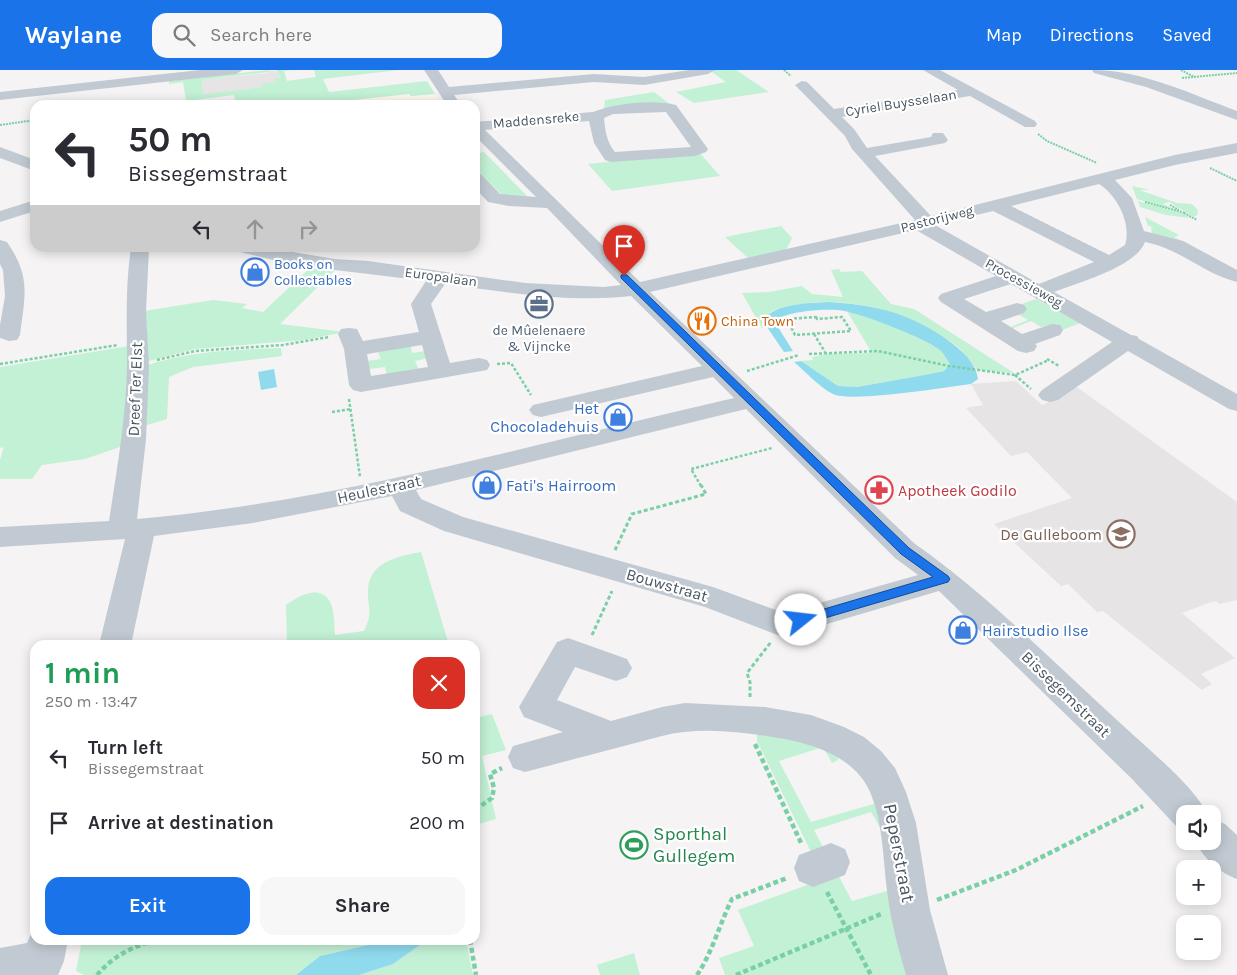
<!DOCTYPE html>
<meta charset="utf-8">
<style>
body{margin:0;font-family:Karla,sans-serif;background:#f7f7f7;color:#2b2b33;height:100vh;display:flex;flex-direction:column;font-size:19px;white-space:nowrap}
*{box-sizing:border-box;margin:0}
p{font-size:16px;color:#7c7c81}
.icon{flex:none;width:28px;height:28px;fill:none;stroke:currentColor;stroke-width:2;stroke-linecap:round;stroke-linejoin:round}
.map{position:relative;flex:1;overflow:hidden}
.side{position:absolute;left:30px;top:570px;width:450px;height:305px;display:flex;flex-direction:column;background:#fff;border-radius:15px;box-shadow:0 2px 12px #0003}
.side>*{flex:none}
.banner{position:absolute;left:30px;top:30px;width:450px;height:152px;border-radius:15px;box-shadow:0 2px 12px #0003;background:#fff;color:#2b2b33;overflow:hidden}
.controls{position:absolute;left:1176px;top:735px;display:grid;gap:10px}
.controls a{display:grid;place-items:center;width:45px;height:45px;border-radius:10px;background:#fff;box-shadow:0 2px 12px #0003;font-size:25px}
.pin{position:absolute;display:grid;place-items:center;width:42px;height:42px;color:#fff;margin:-51px -21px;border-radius:50% 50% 50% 0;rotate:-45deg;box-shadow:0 0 5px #0007}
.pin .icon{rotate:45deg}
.me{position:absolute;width:55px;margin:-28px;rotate:74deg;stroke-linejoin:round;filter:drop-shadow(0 0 4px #0008)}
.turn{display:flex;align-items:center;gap:18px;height:105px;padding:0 15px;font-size:22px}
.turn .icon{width:65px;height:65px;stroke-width:2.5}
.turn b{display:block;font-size:35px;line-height:42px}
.lanes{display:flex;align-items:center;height:48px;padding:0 15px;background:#0003;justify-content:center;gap:25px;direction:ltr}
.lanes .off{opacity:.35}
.round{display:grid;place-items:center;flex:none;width:52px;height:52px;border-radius:15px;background:#f7f7f7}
.head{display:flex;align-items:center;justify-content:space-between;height:85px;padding:0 15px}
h1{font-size:30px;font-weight:700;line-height:38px;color:#1e9e55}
.action{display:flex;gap:10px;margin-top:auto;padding:10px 15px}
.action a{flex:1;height:58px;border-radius:15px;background:#1a73e8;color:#fff;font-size:20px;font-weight:700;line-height:58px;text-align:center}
.action a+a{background:#f7f7f7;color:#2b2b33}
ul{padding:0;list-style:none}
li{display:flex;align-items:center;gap:15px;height:65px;padding:0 15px}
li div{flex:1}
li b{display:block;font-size:19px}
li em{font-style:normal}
header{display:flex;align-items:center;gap:30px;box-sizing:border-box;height:70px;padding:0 25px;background:#1a73e8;color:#fff}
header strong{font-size:24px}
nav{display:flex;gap:28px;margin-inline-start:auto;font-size:18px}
.search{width:350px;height:45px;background:#f7f7f7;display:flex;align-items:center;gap:12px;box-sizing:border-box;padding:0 18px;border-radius:15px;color:#7c7c81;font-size:19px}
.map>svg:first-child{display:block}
.commercial{fill:#fdf9ef}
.education{fill:#e6e4e5}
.green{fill:#c3f1d5}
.water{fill:#90daee}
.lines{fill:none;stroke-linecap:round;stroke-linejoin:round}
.path-far3{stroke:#7ad0a6;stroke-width:2;stroke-dasharray:2 1;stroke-linecap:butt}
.path-far2{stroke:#7ad0a6;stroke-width:2.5;stroke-dasharray:3 2;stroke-linecap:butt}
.path-far1{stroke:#7ad0a6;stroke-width:3;stroke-dasharray:4 2.5;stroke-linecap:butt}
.path{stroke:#7ad0a6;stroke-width:4.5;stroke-dasharray:5 3;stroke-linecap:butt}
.minor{fill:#c1cad2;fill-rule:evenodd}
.route{fill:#1a73e8;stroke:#114b97}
.labels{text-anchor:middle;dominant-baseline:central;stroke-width:4.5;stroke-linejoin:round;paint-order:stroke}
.far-street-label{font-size:14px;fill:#4a5661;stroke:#fff}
.far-shop-label{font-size:14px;fill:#366cbe;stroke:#fff;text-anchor:start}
.far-food-label{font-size:14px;fill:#c56008;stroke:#fff;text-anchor:start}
.far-service-label{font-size:14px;fill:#4e5e75;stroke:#fff}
.street-label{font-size:16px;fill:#4a5661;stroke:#fff}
.shop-label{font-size:16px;fill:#366cbe;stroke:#fff;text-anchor:start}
.health-label{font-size:16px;fill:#be3a42;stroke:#fff;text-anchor:start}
.education-label{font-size:16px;fill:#785e54;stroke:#fff;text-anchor:end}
.near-leisure-label{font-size:19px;fill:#27864d;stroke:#fff;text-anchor:start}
.near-street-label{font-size:19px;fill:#4a5661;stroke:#fff}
</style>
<header>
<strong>Waylane</strong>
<div class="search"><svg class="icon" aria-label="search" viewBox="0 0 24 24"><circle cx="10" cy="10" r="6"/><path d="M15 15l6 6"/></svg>Search here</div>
<nav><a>Map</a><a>Directions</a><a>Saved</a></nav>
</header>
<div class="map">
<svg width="1237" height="905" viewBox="0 0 1237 905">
<rect width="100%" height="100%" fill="#f5f3f3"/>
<path class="commercial" d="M 409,24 L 411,26 L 435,24 L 442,35 L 342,35 L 335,34 L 334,32 Z"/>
<path class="education" d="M 268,0 L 278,2 L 280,9 L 263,17 L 203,24 L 202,10 L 268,3 Z
M 1016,311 L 1042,335 L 1053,330 L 1074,315 L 1237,432 L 1237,530 L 1219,534 L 1216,531 L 1211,532 L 1182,543 L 1235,588 L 1201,604 L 1212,614 L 1202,620 L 1103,541 L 1097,542 L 1068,514 L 1061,516 L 994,454 L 1072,428 L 1027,382 L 1011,386 L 966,338 L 983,335 L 971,314 Z"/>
<path class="green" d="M 268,0 L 268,2 L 202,10 L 203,24 L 263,17 L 262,14 L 275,12 L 274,9 L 280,8 L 278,2 L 275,0 L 291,0 L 284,1 L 287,11 L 316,7 L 314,0 L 399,0 L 323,9 L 329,22 L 427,11 L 435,24 L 411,26 L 409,24 L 334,32 L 335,34 L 342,35 L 236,35 L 234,25 L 186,31 L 183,12 L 169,14 L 169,11 Z
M 709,0 L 736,0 L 769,22 L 694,33 L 676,22 L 726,12 Z
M 654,22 L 671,35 L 604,40 L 605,30 Z
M 484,82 L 530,129 L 502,125 L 475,98 L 475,84 Z
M 699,82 L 720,106 L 612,121 L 588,94 Z
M 1132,116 L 1150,120 L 1139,120 L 1177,133 L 1192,134 L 1198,140 L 1197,145 L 1194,147 L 1169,132 L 1163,134 L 1178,141 L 1137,129 Z
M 1138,131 L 1184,144 L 1190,148 L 1166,145 L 1140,137 Z
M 1145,147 L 1179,165 L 1174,167 L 1188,174 L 1152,165 L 1151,156 L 1148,156 Z
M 781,156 L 792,168 L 786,180 L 749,189 L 725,167 Z
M 311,197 L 335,200 L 280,254 L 345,262 L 304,270 L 194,279 L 145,292 L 144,241 L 213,230 L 247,234 L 242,238 L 263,242 Z
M 839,199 L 841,202 L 862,201 L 891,234 L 914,239 L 1014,303 L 977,300 C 971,292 964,283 957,276 C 951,271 942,267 934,263 C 891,238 844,226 795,235 C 783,238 771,238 765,249 L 767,257 L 762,258 L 742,223 L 769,222 L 802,216 L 812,224 L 843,227 L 831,200 Z
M 1036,229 L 1080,253 L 1057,262 L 1046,256 L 1041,257 L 1031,251 L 1011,259 L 1008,258 L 1028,250 L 1019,245 L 1023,243 L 1019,235 Z
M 847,241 C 868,246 926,268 941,281 C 944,284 947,290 950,294 L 944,301 L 930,304 L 857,317 L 838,316 L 801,291 L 813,290 L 812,287 L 826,284 L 872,283 Z
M 410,274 L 412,283 L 426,281 L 429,288 L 415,291 L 419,300 L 387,306 L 385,297 L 369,299 L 367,291 L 381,289 L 377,280 Z
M 129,276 L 123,376 L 85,389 L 42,395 L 32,409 L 0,409 L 0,390 L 4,377 L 0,378 L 0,297 Z
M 281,278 L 282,286 L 193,297 L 169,307 L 167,349 L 141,357 L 144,296 C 192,281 231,280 281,278 Z
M 421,482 L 449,575 L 287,575 L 286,535 C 297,527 318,514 329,530 C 335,538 334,556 335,565 L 364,561 C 374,540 367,539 368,519 C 370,491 400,486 421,482 Z
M 492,644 L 506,680 L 482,686 L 496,749 L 475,755 L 475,648 Z
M 765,663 C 784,666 826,667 839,683 L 838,690 L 832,693 L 823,677 L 779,691 L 811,752 L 877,733 L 881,746 L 882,761 L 871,742 L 814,760 L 852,831 L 887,821 L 893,823 L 909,905 L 725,905 L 719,888 L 754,876 L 738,840 L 824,809 L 757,671 L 757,665 Z
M 82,870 L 390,870 L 320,886 L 296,905 L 84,905 L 76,901 Z
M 427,870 L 466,870 L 473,905 L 359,905 L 393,894 Z
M 634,883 L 640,905 L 600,905 L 597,895 Z"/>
<path class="water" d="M 827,232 C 850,233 872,236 895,243 C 920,251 976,280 978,309 L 971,314 C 947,317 850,333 833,324 C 820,318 805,301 794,292 L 801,291 L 838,316 L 857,317 L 930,304 L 944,301 L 950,294 C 947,290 944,284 941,281 C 928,269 856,241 838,240 C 819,239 796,241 778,248 L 776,254 L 793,281 L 784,282 L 767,257 L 765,249 C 773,234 811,233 827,232 Z
M 274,299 L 277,317 L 261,320 L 258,302 Z
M 390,870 L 427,870 L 393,894 L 359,905 L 296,905 L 320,886 Z"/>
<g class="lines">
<path class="path-far3" d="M 784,0 L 791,6
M 1181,0 L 1194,7
M 1182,8 L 1237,3
M 0,55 L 35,50
M 1038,64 L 1047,71 L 1097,93
M 1210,98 L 1237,111
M 1145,132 L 1185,143
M 1170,135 L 1179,140
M 1184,143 L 1197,150"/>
<path class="path-far2" d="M 816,247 L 817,249 L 842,247 L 851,261 L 795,265 L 787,249 Z
M 814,264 L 825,282
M 809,284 L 878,281 L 949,296 L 1015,305 L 1049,290
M 1047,289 L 1059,296
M 157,290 L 195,281 L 283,275 L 329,267
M 0,294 L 118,275
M 497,294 L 511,293 L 531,325
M 747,301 L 799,285
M 1015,305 L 1031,319
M 349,329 L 360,407
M 332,342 L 351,339
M 701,416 L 691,399 L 772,378"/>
<path class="path-far1" d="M 615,480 L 632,444 L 706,424 L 701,415
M 592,565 L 612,521
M 750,627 L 750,612 L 747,603 L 771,572"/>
<path class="path" d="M 755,674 L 802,775
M 475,740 L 492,728 L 494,718 L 490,704 L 502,698
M 827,822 L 871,905
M 937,830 L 1016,800 L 1143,736
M 470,870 L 476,905
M 97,905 C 113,886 132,877 155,870
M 697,905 C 712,883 720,853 732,829 L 787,808
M 736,905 L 881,844"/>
<path class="minor" d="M 200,0 L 243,0 L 236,4 L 0,30 L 0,22 Z
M 424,0 L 438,0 L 449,17 L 594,4 L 644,7 L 689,0 L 715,0 L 708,4 L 644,15 L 594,12 L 454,25 L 461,35 L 447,35 Z
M 923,0 L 940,0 L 1035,51 L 1037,54 L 1035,57 L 1025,57 L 970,26 L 842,47 L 854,59 L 867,78 L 931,67 L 933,63 L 943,63 L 948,70 L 945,73 L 875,86 L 931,146 L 1175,85 L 1237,73 L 1237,83 L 1175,95 L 1115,110 L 1132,128 L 1144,161 L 1183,171 L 1237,200 L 1237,212 C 1202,203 1181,179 1145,172 C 1136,197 1077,213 1054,222 L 1131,265 L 1137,266 L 1139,269 L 1237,324 L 1237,341 L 1229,339 L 1128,281 L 1058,330 L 1050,332 L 1042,330 L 1038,325 L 1042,320 L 1112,272 L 1011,214 L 964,229 L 986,242 L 1017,233 L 1024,235 L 1027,239 L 1024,243 L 1001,251 L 1022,264 L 1052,254 L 1060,255 L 1063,260 L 1060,265 L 1035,274 L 1037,276 L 1034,281 L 1026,283 L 1018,281 L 941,232 L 938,228 L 941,224 L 996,206 L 916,160 L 650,222 L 915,474 C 988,525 1052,591 1118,651 C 1142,674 1195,716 1207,744 L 1185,744 L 1185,760 L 1176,756 L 1132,709 L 939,521 L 783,567 L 705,537 L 444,461 L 400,441 L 392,426 L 253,453 L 154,466 L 131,575 L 99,575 L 125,469 L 0,477 L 0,457 L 109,451 C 117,399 126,348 127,295 C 127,256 125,217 131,178 L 149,178 L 146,241 L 149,296 L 146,369 L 137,449 C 340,431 536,373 734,328 L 713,307 L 541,347 L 533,345 L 529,340 L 533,335 L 702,296 L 631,226 C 569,233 506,222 445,214 L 431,234 L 450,293 L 479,288 L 487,290 L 490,295 L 487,300 L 361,322 L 353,320 L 349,315 L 344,279 L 338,264 L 341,259 L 349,258 L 357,259 L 363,271 L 419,262 L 411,234 L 426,211 L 294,195 L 240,182 L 238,178 L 269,178 L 335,189 L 368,191 L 525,213 L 604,217 L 621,215 L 547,138 L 509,136 L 488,132 L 475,118 L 475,103 L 481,104 L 500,124 L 536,127 L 475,66 L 475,52 L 593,42 C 614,33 654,29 676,35 L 708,79 L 706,82 L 695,86 L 611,92 L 605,90 L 594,73 L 589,51 L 485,60 L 640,212 L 915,150 L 852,79 L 845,66 L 795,15 L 802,11 L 807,12 L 834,39 L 958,20 ZM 666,42 L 691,77 L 615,82 C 607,73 605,60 604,48 L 613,44 ZM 1099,114 C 1117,125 1132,154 1125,175 L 1109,185 L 1011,136 ZM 993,141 L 1094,192 L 1039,214 L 935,155 ZM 422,275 L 428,297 L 371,306 L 367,284 ZM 746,339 L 895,488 L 918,505 L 784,543 L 713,517 L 463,447 L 421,429 L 416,420 Z
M 1092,0 C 1142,0 1191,24 1237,41 L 1237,50 L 1146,17 L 1094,3 Z
M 0,77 L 35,90 L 35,101 L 0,88 Z
M 35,130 L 35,141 L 0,152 L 0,141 Z
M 0,170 L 7,172 C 31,207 25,225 20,265 L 17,270 L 9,271 L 0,268 L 0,255 L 5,226 L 3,200 L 0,194 Z
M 568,568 L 627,589 L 632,598 L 627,607 L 616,611 L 575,597 L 557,630 L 611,651 L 662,637 L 685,633 L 765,637 L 811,645 L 844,657 L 864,667 L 881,681 L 895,698 L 906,722 L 916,753 L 930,840 L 948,905 L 906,905 C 898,877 890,849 887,820 C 883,788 883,752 870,722 C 854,685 808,672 772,667 C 737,661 696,657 662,666 L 525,702 L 513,698 L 508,687 L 513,676 L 563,662 L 524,647 L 519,637 L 557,572 Z
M 1212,749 L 1225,754 L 1237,765 L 1237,809 C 1220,803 1203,788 1195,771 L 1212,771 Z
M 831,773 L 845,779 L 850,792 L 845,805 L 813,817 L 799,811 L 794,798 L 799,785 Z
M 35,855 L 35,870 L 68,870 L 64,891 L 58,905 L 0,905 L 0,878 L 27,873 Z"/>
</g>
<path class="route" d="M 621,205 L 627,205 L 909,478 L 948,506 L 950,509 L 948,512 L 801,555 L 797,554 L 795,550 L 797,547 L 933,507 L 901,484 L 621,208 Z"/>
<defs>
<g id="shop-ring" transform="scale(1.4375)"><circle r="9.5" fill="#fff" stroke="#3f7fe0" stroke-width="1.5"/><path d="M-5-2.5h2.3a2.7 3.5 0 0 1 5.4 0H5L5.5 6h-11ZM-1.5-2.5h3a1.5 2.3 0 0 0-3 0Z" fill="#3f7fe0"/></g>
<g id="office-ring" transform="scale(1.4375)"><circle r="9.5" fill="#fff" stroke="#5c6f8a" stroke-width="1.5"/><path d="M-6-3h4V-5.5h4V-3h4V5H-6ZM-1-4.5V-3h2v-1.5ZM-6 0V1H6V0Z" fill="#5c6f8a"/></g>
<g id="restaurant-ring" transform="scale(1.4375)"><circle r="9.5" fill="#fff" stroke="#e8710a" stroke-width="1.5"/><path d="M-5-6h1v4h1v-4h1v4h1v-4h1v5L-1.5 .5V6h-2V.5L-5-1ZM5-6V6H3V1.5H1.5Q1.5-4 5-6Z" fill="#e8710a"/></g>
<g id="pharmacy-ring" transform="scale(1.4375)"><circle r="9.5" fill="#fff" stroke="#e0444e" stroke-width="1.5"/><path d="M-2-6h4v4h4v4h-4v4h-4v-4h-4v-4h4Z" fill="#e0444e"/></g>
<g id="school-ring" transform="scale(1.4375)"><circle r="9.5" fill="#fff" stroke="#8d6e63" stroke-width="1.5"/><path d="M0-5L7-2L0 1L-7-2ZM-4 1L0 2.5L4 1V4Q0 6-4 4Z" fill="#8d6e63"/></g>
<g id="stadium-ring" transform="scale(1.4375)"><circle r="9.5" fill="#fff" stroke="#2e9e5b" stroke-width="1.5"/><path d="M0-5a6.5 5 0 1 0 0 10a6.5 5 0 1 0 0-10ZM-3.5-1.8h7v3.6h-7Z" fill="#2e9e5b"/></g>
</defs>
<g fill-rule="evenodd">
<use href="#shop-ring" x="255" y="202"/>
<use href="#office-ring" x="539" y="234"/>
<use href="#restaurant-ring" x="702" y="251"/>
<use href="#shop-ring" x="618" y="347"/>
<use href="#shop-ring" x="487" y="415"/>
<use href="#pharmacy-ring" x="879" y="420"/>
<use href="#school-ring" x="1121" y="464"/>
<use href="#shop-ring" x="963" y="560"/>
<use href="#stadium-ring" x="634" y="775"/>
</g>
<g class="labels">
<g class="far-street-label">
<text transform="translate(901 33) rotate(-9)">Cyriel Buysselaan</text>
<text transform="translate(536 50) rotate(-5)">Maddensreke</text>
<text transform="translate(937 149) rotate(-14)">Pastorijweg</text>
<text transform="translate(441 207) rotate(8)">Europalaan</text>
<text transform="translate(1024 213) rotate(29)">Processieweg</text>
</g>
<g class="far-shop-label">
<text x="274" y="194">Books on<tspan x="274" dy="16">Collectables</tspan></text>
</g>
<g class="far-food-label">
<text x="721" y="251">China Town</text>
</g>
<g class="far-service-label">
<text x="539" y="260">de Mûelenaere<tspan x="539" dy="16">&amp; Vijncke</tspan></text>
</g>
<g class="street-label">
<text transform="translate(135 319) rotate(-88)">Dreef Ter Elst</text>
<text transform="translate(379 419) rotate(-12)">Heulestraat</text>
<text transform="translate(667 515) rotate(16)">Bouwstraat</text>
<text transform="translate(1066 624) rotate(44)">Bissegemstraat</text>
</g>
<g class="shop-label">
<text x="599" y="338" text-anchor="end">Het<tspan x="599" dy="18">Chocoladehuis</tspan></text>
<text x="506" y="415">Fati's Hairroom</text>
<text x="982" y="560">Hairstudio Ilse</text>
</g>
<g class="health-label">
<text x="898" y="420">Apotheek Godilo</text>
</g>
<g class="education-label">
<text x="1102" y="464">De Gulleboom</text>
</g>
<g class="near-leisure-label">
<text x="653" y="764">Sporthal<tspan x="653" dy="22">Gullegem</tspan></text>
</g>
<g class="near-street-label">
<text transform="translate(899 783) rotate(79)">Peperstraat</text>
</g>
</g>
</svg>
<div class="controls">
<a><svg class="icon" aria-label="sound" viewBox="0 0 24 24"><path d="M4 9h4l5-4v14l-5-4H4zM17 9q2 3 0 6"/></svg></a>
<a>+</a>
<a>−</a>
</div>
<div class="pin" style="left:624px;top:206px;background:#d93025"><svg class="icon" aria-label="arrive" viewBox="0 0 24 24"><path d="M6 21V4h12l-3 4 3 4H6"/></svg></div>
<svg class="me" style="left:801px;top:550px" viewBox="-20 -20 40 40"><circle r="19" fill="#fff"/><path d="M0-13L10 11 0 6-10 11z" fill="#1a73e8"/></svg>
<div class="banner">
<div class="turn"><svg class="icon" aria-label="left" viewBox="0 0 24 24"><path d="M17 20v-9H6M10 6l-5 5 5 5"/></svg><div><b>50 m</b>Bissegemstraat</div></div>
<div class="lanes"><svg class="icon" aria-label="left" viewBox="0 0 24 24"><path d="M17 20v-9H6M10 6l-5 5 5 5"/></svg><svg class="icon off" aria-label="ahead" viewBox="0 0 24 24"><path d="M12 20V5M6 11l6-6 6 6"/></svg><svg class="icon off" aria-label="right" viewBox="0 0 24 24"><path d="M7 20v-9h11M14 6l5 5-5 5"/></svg></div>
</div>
<section class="side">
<div class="head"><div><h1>1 min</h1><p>250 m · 13:47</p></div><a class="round" style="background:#d93025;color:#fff"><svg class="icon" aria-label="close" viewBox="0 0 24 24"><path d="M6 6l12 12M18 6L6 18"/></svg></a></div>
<ul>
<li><svg class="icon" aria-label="left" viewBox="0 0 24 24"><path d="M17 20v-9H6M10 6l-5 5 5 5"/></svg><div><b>Turn left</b><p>Bissegemstraat</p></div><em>50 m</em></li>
<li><svg class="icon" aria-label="arrive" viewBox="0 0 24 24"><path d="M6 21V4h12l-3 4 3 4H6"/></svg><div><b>Arrive at destination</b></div><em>200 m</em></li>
</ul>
<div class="action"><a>Exit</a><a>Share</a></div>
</section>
</div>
